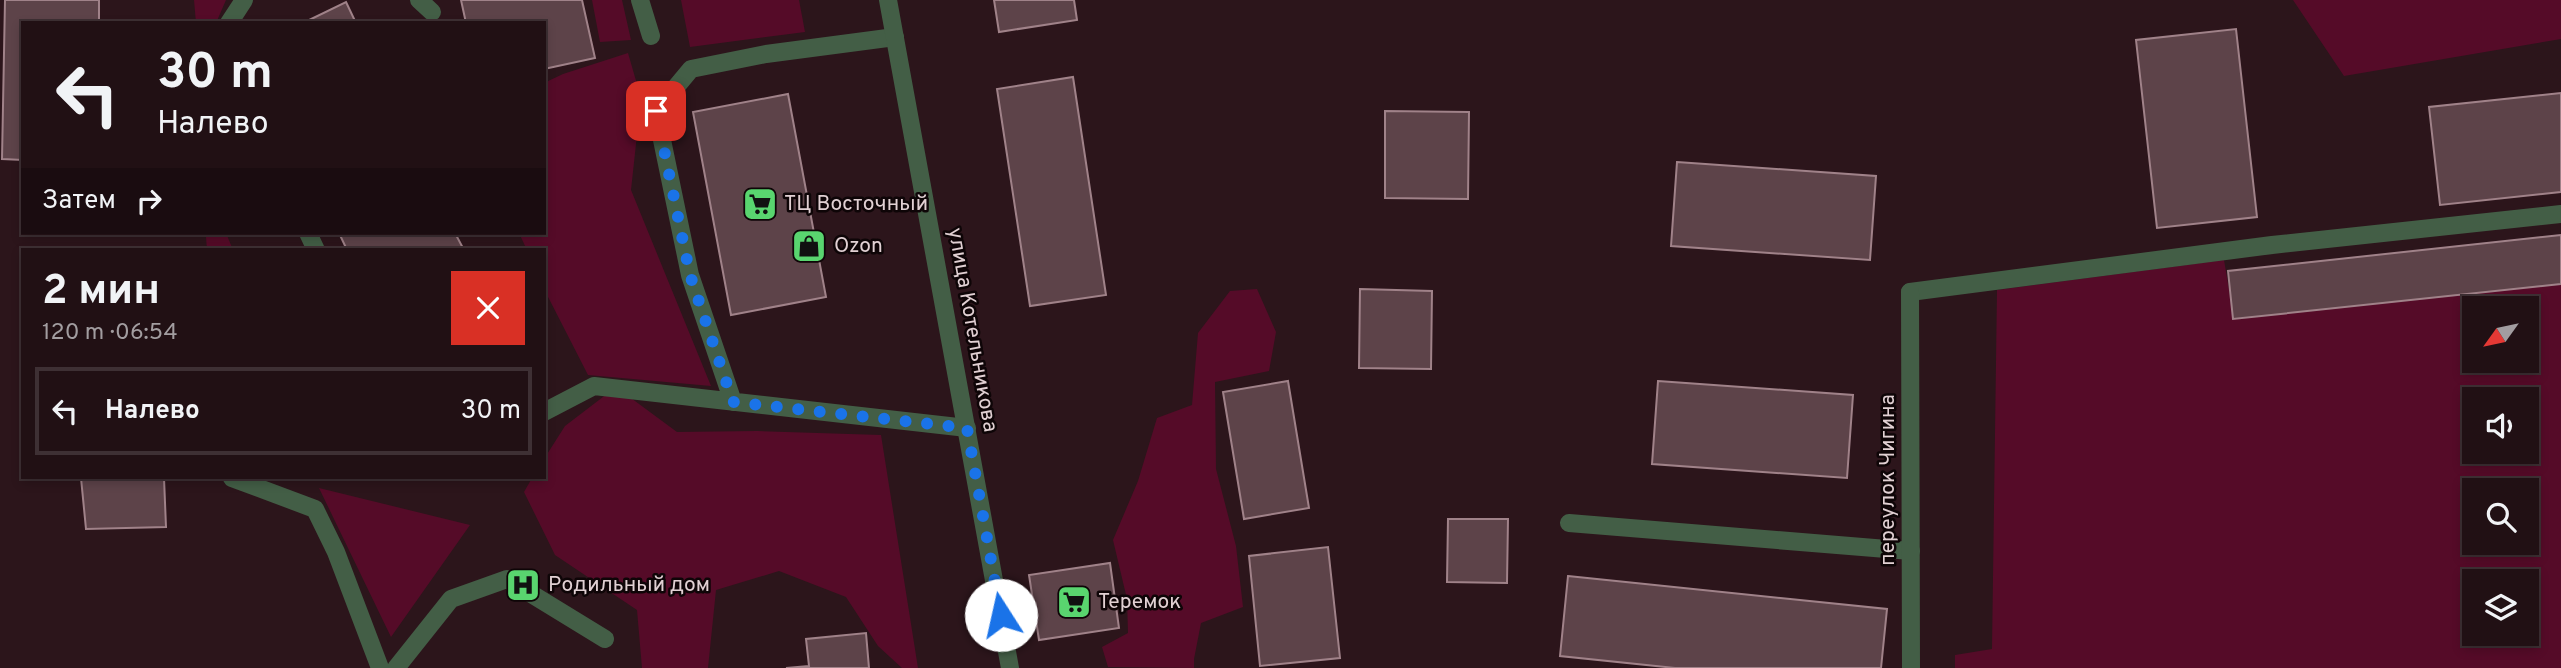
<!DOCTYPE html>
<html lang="ru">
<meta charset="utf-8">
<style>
body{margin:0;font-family:Overpass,sans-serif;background:#2d1e22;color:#f1f3f6;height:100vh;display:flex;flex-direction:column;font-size:26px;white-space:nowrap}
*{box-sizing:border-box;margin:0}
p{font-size:23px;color:#a29da0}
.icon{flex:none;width:38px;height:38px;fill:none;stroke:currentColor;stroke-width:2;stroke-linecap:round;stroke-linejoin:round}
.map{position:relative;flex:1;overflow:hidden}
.side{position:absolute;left:21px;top:248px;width:525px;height:231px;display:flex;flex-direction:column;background:#211014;border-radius:0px;box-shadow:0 4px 10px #0003,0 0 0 2px #3e3034}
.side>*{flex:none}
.top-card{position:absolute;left:21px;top:21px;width:525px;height:214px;border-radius:0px;box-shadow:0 4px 10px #0003,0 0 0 2px #3e3034;background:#211014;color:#f1f3f6;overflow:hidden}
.needle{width:46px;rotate:237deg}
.controls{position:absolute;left:2462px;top:296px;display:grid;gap:14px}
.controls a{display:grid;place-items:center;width:77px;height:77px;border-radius:0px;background:#211014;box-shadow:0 4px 10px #0003,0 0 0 2px #3e3034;font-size:35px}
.pin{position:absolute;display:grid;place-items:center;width:60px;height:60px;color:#fff;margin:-30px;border-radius:14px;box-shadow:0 4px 10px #0006}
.me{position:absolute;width:77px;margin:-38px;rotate:350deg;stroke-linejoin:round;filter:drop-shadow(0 0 5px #0008)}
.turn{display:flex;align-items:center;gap:24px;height:147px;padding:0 21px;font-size:32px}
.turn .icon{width:91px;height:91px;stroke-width:2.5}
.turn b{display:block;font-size:49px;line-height:60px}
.then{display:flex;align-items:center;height:66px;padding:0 21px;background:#0003;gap:14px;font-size:26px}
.round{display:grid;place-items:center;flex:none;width:74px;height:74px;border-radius:0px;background:#2d1e22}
.overview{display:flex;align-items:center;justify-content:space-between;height:119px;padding:0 21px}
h1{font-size:42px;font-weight:700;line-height:52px}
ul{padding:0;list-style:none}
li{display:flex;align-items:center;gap:21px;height:88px;margin:0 14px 10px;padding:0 7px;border:4px solid #3e3034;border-radius:0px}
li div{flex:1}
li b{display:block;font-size:26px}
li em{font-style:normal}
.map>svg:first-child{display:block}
.green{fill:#550b28;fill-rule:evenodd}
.building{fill:#5d4349;stroke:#a08289;stroke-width:2}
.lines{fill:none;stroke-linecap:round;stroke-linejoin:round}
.service{stroke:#435e46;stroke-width:18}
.minor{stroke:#435e46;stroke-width:18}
.tertiary{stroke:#435e46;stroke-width:18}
.route{stroke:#1a73e8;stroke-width:12;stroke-dasharray:0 21.6}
.labels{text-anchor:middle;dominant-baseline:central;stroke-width:5;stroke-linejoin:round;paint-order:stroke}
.poi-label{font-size:21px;fill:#e1d0d3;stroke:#0e0507;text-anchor:start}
.street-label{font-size:21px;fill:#e1d0d3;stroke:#0e0507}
</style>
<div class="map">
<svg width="2561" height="668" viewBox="0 0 2561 668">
<rect width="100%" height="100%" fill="#2c151b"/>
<path class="green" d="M 194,0 L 226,0 L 216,23 L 196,23 Z
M 592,0 L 622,0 L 631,40 L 600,42 Z
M 681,0 L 799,0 L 805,32 L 690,47 Z
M 2293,0 L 2561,0 L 2561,39 L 2344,76 Z
M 628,53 L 641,98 L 631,190 L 711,386 L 588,375 L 544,289 L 544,250 L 527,250 L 519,233 L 544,233 L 544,83 L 563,74 Z
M 218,233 L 226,233 L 233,250 L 207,250 L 206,237 Z
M 2224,260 L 2234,319 L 2561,284 L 2561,668 L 1955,668 L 1955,655 L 1992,649 L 1997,290 ZM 2474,308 L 2527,308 L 2527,360 L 2474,360 ZM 2474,399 L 2527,399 L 2527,452 L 2474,452 ZM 2474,490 L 2527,490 L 2527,542 L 2474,542 ZM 2474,581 L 2527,581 L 2527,634 L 2474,634 Z
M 1257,289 L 1276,332 L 1269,371 L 1215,382 L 1216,469 L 1236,546 L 1243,607 L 1201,623 L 1194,659 L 1194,668 L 1108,667 L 1102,647 L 1128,633 L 1127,599 L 1113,540 L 1138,481 L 1157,418 L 1192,405 L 1198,333 L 1230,291 Z
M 616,387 L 677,432 L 757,431 L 881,435 L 918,668 L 902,668 L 878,646 L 846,597 L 779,571 L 716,590 L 708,668 L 642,668 L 637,610 L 555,555 L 524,492 L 532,478 L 544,478 L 544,459 L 565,426 Z
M 319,488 L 470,525 L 391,637 Z"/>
<path class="building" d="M 5,0 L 99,0 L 99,23 L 23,23 L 23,160 L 2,159 Z
M 461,0 L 582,0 L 595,58 L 544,69 L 544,23 L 466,23 Z
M 994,0 L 1074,0 L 1077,20 L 999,32 Z
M 346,2 L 356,23 L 303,23 Z
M 2236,29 L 2257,217 L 2157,228 L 2136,40 Z
M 1073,77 L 1106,295 L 1030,306 L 997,89 Z
M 2561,93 L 2561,192 L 2440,205 L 2429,107 Z
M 788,94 L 826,297 L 731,315 L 693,112 Z
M 1385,111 L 1469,112 L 1468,199 L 1385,198 Z
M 1677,162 L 1876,176 L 1870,260 L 1671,246 Z
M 339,233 L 455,233 L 464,250 L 347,250 Z
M 2561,235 L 2561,284 L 2233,319 L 2228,271 Z
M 1360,289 L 1432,291 L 1431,369 L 1359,368 Z
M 1288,381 L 1309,508 L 1244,519 L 1223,392 Z
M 1658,381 L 1853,395 L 1847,478 L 1652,464 Z
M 81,478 L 164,478 L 166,527 L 86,529 Z
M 1448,519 L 1508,519 L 1507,583 L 1447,582 Z
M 1328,547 L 1340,658 L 1260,666 L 1249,556 Z
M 1110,563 L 1119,628 L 1039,640 L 1029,575 Z
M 1568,576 L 1887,609 L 1881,668 L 1675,668 L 1560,656 Z
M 866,633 L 869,668 L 786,668 L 809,666 L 806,639 Z"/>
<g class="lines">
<path class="service" d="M 419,0 L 432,12
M 640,0 L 651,36
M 229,23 L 244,0
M 308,233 L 316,250
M 1910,292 L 2272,245 L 2561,214
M 733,402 L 690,275 L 656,111 L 691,69 L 766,54 L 895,37
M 544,412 L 594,386 L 967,428
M 232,478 L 315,509 L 336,552 L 380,668
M 1569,523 L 1911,551
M 396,668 L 451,599 L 507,579 L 605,639"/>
<path class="minor" d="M 1910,292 L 1911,668"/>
<path class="tertiary" d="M 888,0 L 1010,668"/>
</g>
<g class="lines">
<path class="route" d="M 656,111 L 690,275 L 733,402 L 967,428 L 1001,615"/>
</g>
<defs>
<g id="supermarket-square" transform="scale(1.75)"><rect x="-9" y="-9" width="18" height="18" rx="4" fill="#59d56f" stroke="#0e0507"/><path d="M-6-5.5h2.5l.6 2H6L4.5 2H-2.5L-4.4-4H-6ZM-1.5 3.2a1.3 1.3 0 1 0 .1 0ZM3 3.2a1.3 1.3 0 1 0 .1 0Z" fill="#111"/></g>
<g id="shop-square" transform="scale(1.75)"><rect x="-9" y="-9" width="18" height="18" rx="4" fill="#59d56f" stroke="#0e0507"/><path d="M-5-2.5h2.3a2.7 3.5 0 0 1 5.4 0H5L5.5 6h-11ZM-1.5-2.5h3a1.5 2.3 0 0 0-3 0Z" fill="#111"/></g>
<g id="hospital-square" transform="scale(1.75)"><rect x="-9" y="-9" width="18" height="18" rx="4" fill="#59d56f" stroke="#0e0507"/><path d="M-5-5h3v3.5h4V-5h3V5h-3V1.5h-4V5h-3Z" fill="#111"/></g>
</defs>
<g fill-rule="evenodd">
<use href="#supermarket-square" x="760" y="204"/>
<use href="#shop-square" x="809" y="246"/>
<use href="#hospital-square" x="523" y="585"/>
<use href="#supermarket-square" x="1074" y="602"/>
</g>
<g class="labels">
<g class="poi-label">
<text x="784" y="204">ТЦ Восточный</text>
<text x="834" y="246">Ozon</text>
<text x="548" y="585">Родильный дом</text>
<text x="1098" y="602">Теремок</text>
</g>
<g class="street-label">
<text transform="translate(972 330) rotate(80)">улица Котельникова</text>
<text transform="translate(1888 480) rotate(-90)">переулок Чигина</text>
</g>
</g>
</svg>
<div class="controls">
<a><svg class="needle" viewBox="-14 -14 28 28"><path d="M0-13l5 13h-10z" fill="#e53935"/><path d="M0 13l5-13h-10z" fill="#a29da0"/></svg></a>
<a><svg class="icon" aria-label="sound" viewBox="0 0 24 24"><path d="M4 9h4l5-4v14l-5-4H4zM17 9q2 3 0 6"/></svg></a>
<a><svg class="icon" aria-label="search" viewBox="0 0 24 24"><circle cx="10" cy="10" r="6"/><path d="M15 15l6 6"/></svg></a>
<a><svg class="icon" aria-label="layers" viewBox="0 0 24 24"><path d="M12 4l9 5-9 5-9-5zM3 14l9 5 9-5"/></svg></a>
</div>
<div class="pin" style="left:656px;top:111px;background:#d93025"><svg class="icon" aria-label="arrive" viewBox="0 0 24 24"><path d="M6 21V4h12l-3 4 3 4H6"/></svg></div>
<svg class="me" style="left:1001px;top:615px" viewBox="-20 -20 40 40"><circle r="19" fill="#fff"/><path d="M0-13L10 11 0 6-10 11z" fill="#1a73e8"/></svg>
<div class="top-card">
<div class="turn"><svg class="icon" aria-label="left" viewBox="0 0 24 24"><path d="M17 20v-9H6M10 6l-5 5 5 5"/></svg><div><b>30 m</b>Налево</div></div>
<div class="then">Затем<svg class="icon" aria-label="right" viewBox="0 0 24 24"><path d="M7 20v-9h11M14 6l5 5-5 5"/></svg></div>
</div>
<section class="side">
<div class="overview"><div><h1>2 мин</h1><p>120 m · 06:54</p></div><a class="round" style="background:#d93025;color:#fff"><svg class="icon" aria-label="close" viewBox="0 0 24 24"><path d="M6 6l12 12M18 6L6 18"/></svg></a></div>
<ul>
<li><svg class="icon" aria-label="left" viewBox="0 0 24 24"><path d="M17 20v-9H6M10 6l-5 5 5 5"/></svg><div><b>Налево</b></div><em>30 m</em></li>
</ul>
</section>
</div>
